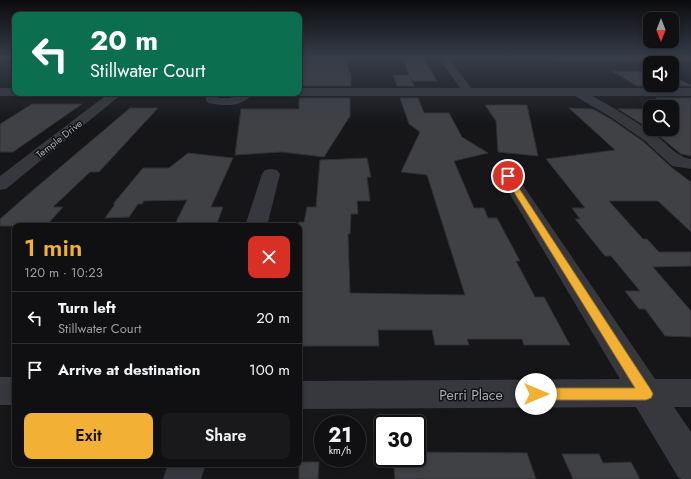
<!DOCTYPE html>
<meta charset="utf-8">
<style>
body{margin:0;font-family:Jost,sans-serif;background:#19191b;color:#f1f3f6;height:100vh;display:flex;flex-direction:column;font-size:15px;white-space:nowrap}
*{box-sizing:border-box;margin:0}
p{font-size:13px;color:#9c9d9f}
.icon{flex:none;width:22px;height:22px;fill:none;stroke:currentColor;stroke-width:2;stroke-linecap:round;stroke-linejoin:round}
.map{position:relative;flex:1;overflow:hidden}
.sheet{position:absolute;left:12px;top:223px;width:290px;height:244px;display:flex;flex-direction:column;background:#101012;border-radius:8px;box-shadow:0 2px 6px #0003,0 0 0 1px #303032}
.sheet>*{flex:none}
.banner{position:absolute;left:12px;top:12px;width:290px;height:84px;border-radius:8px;box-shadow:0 2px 6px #0003,0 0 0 1px #303032;background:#0b6e4f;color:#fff;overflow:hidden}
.needle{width:26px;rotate:180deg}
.controls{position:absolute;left:643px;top:12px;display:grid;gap:8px}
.controls a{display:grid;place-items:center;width:36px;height:36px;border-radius:8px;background:#101012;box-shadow:0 2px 6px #0003,0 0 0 1px #303032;font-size:20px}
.speed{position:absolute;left:314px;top:415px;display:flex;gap:8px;font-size:20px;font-weight:700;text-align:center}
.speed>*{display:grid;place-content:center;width:52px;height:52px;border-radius:50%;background:#101012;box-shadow:0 2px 6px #0003,0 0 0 1px #303032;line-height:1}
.speed small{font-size:10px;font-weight:400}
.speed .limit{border:2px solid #111;border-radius:6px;background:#fff;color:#111}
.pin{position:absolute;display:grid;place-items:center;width:34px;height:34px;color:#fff;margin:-17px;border:2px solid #fff;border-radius:50%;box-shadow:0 1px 4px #0007}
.me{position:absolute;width:44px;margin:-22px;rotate:90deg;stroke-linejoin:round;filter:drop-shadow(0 0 3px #0008)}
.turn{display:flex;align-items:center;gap:14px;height:84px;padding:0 12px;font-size:18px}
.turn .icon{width:52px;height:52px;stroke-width:2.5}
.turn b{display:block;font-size:28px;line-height:34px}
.round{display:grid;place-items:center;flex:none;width:42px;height:42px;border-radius:8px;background:#19191b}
.headline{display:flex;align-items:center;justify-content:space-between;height:68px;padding:0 12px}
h1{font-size:24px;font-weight:600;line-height:30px;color:#f2b134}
.cta{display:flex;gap:8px;margin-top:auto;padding:8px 12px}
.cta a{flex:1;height:46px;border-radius:8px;background:#f2b134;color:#111;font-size:16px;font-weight:600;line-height:46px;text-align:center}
.cta a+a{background:#19191b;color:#f1f3f6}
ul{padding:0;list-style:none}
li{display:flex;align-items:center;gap:12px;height:52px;padding:0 12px;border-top:1px solid #303032}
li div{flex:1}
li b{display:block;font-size:15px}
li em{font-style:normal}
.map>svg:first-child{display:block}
.building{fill:#404145;stroke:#303034}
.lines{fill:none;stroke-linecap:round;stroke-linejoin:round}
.minor{fill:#37383d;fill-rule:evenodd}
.route{fill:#f2b134;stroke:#9d7322}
.labels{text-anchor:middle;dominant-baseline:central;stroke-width:3;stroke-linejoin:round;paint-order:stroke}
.far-street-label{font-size:10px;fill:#a8adb8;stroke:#111113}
.near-street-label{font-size:14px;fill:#a8adb8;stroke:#111113}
</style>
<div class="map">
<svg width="691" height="479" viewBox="0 0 691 479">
<rect width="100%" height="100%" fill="#161618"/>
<path class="building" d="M 299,57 L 319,57 L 318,60 L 347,60 L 349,73 L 351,73 L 351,86 L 299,86 Z
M 402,57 L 423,57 L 437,81 L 412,81 L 410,76 L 414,86 L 397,86 L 393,75 L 409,75 Z
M 612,71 L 650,72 L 650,85 L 672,85 L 672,76 L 691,85 L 691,86 L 637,86 Z
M 299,98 L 350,98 L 350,116 L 324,157 L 282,152 L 235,155 L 241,109 L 299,109 Z
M 400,98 L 418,98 L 424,113 L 449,113 L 462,137 L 488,153 L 454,161 L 474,208 L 484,208 L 488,218 L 497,218 L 520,261 L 516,261 L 535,297 L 544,297 L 570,345 L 524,345 L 522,339 L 467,339 L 469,345 L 435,345 L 432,330 L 378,330 L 379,346 L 299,346 L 299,222 L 304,222 L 307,207 L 316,207 L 320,160 L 367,158 L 371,177 L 367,177 L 370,201 L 357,201 L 358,214 L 351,214 L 350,234 L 348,234 L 350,293 L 465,295 L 427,175 L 401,172 L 420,132 L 409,124 Z
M 656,98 L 691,98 L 691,156 L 681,154 L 654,132 L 618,109 L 650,109 L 650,129 L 672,129 L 672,109 L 675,109 Z
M 32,104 L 82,104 L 13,152 L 0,152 L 0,124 Z
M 485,105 L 527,105 L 538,156 L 498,152 L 496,121 Z
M 130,108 L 158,108 L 99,172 L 90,172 L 53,207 L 63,207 L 46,226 L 0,226 L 0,219 L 25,197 Z
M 569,108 L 593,109 L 611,119 L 644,142 L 671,167 L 691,182 L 691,232 L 658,201 L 609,201 L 643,239 L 647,239 L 659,252 L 691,252 L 691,266 L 653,267 L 691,311 L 691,337 L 665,336 L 645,309 L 639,309 L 625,291 L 640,291 L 611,256 L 605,256 L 575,219 L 580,219 L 572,208 L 585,208 L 546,159 L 615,150 Z
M 188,153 L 233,158 L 211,207 L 223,207 L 216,226 L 174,226 L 187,200 L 144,201 L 142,204 L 138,204 L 129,217 L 105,218 L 115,204 L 113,204 L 143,168 L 169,168 Z
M 417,452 L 527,453 L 536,479 L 395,479 L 393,458 L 417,458 Z
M 562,454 L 599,454 L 603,463 L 631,462 L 640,479 L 573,479 Z
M 299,462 L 319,462 L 318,479 L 299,479 Z"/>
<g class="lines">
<path class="minor" d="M 438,57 L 448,57 L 471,88 L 691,88 L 691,96 L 592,96 C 613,107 633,120 653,133 C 666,142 676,157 691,159 L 691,169 L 672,166 L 645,141 L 612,118 L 575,96 L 299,96 L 294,93 L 299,93 L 299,88 L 460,88 Z
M 540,57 L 691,57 L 691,61 L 554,61 L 542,59 Z
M 0,88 L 15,88 L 15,93 L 20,93 L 15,96 L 0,96 Z
M 109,93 L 123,93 L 6,189 L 0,190 L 0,176 Z
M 206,93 L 218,93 L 218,98 L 230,98 L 239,93 L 253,93 C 243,108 223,106 208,103 L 206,100 Z
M 271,169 L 277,170 L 280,174 L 267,226 L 245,226 L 262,174 L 265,170 Z
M 508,171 L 514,172 L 655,379 L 691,379 L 691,407 L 674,407 L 691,432 L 691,479 L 682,479 L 678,477 L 636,407 L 299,409 L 299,381 L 620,379 L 499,176 L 502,172 Z
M 0,377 L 15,377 L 15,405 L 0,405 Z
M 168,464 L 206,464 L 201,479 L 163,479 Z"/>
</g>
<linearGradient id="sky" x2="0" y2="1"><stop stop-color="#0c0c0d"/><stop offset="0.46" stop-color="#363c48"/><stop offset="1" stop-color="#363c48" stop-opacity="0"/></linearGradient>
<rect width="691" height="124" fill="url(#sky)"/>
<path class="route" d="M 505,174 L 508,174 L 511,176 L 651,390 L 653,394 L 651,398 L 646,400 L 536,400 L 531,398 L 529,394 L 531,390 L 536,388 L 635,388 L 504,176 Z"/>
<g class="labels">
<g class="far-street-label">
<text transform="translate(59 139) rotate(-38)">Temple Drive</text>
</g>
<g class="near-street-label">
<text x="471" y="395">Perri Place</text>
</g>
</g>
</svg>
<div class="controls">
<a><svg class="needle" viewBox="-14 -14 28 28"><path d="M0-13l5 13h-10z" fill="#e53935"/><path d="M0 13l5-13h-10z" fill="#9c9d9f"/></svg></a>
<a><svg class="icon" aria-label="sound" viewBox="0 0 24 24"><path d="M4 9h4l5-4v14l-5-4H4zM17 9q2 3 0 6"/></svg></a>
<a><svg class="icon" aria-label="search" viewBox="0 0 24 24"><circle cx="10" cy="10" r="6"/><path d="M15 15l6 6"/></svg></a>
</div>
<div class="speed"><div>21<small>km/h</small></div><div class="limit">30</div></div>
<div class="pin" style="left:508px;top:176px;background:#d93025"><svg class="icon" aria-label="arrive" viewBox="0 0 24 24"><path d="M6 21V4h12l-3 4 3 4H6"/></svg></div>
<svg class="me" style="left:536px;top:394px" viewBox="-20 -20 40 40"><circle r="19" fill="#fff"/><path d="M0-13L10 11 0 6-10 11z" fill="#f2b134"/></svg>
<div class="banner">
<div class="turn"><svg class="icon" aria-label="left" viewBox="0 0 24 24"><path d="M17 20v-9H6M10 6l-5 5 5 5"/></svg><div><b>20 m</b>Stillwater Court</div></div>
</div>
<section class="sheet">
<div class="headline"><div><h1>1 min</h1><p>120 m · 10:23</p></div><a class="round" style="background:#d93025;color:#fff"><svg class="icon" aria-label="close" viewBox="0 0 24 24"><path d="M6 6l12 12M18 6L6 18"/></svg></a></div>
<ul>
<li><svg class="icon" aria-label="left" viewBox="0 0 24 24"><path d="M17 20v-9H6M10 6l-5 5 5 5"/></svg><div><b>Turn left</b><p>Stillwater Court</p></div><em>20 m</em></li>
<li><svg class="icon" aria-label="arrive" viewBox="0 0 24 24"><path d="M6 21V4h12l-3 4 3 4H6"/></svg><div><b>Arrive at destination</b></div><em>100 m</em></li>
</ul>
<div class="cta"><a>Exit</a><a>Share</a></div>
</section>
</div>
